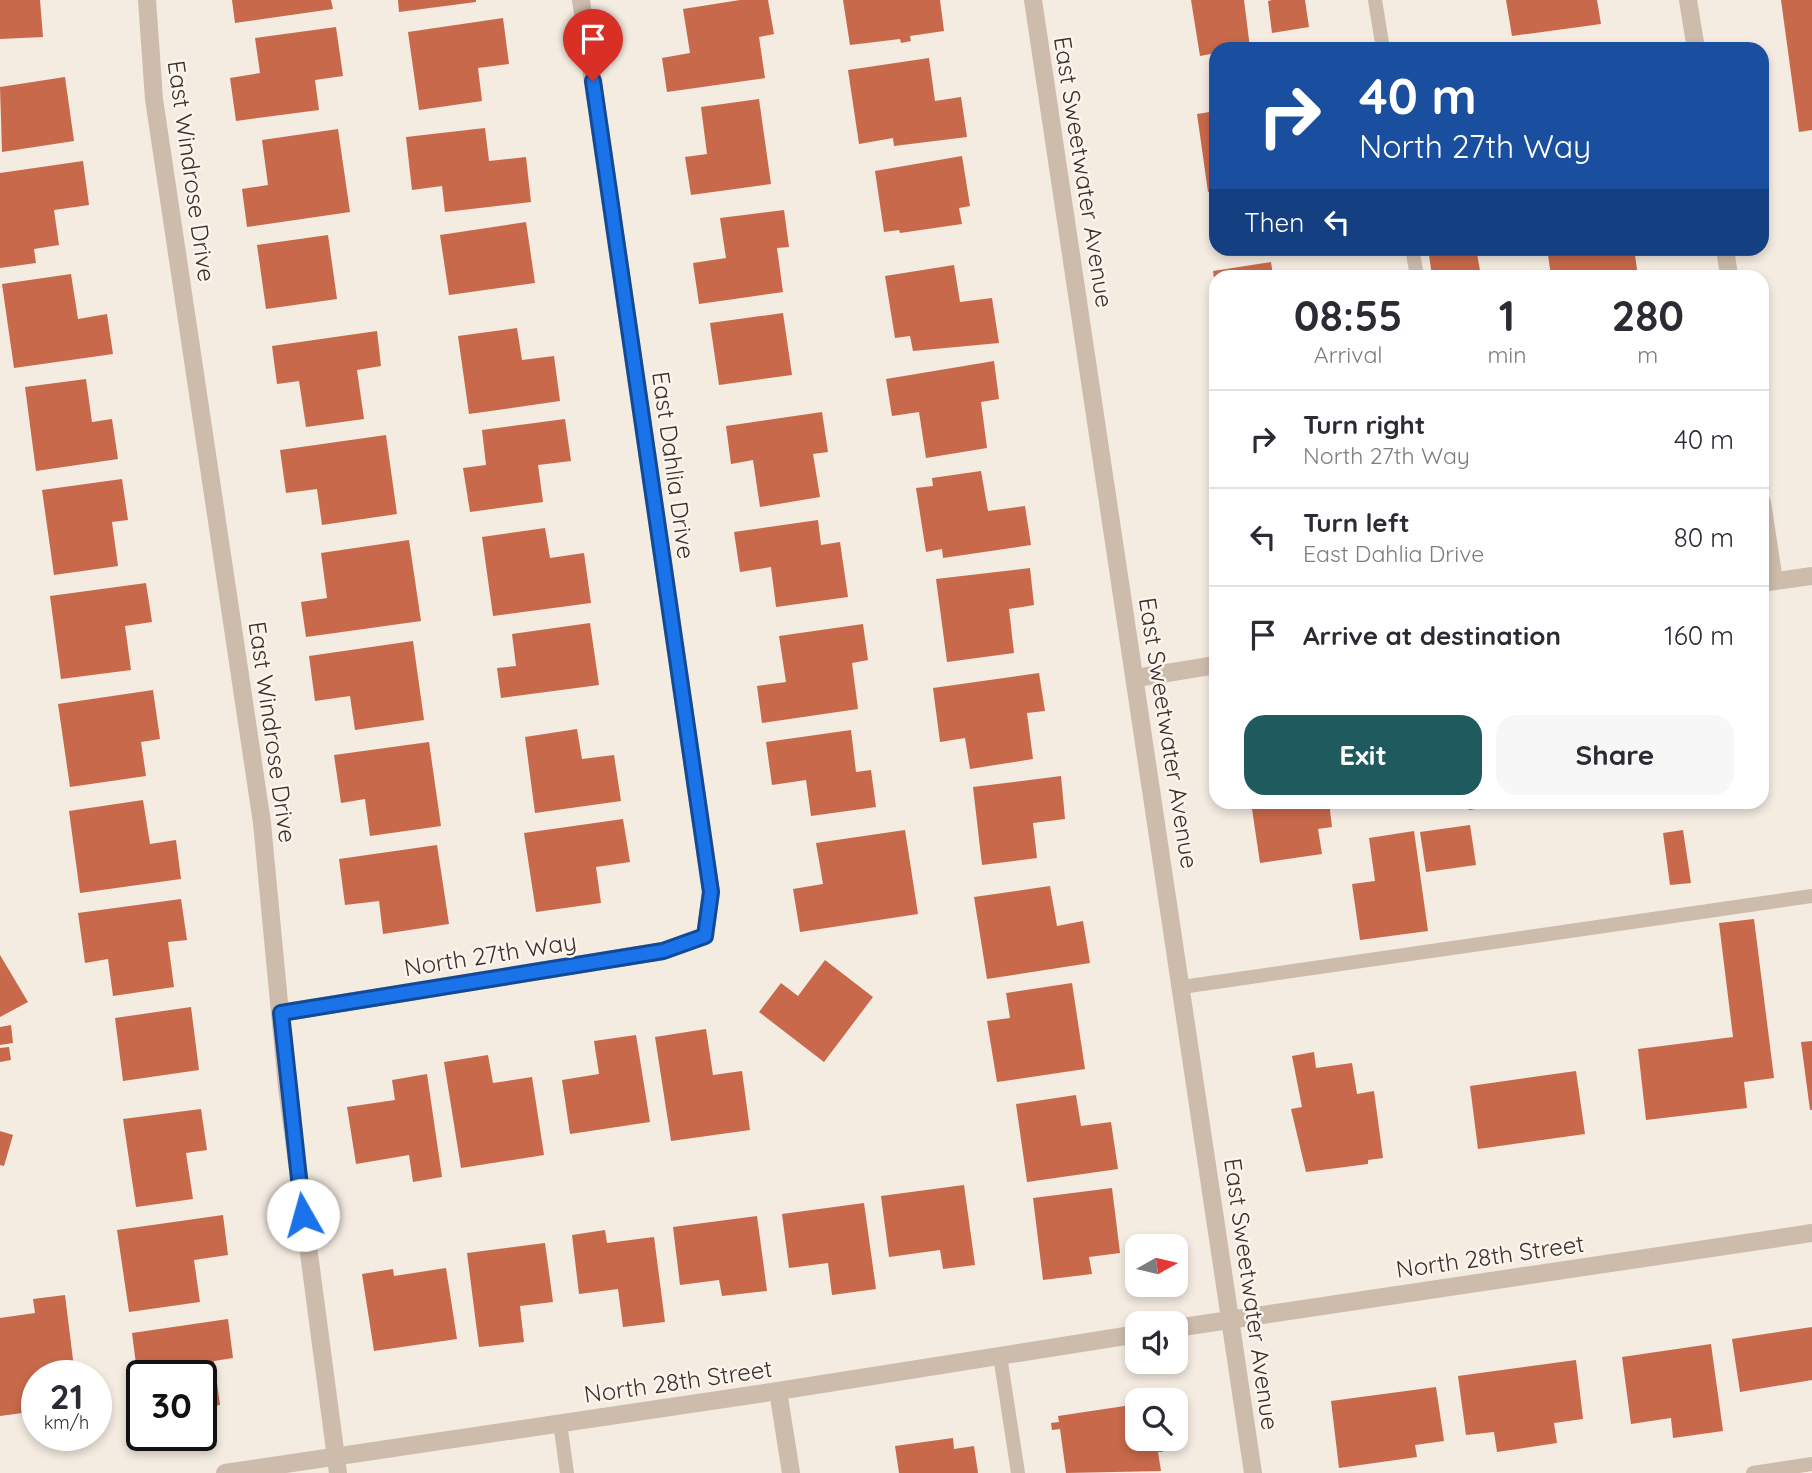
<!DOCTYPE html>
<style>
body{margin:0;font-family:Quicksand,sans-serif;background:#f7f7f7;color:#2b2b33;height:100vh;display:flex;flex-direction:column;font-size:26px;white-space:nowrap}
*{box-sizing:border-box;margin:0}
p{font-size:23px;color:#7c7c81}
.icon{flex:none;width:38px;height:38px;fill:none;stroke:currentColor;stroke-width:2;stroke-linecap:round;stroke-linejoin:round}
.map{position:relative;flex:1;overflow:hidden}
.details{position:absolute;left:1209px;top:270px;width:560px;height:539px;display:flex;flex-direction:column;background:#fff;border-radius:21px;box-shadow:0 4px 10px #0003}
.details>*{flex:none}
.banner{position:absolute;left:1209px;top:42px;width:560px;height:214px;border-radius:21px;box-shadow:0 4px 10px #0003;background:#1a4fa0;color:#fff;overflow:hidden}
.needle{width:46px;rotate:82deg}
.fabs{position:absolute;left:1125px;top:1234px;display:grid;gap:14px}
.fabs a{display:grid;place-items:center;width:63px;height:63px;border-radius:14px;background:#fff;box-shadow:0 4px 10px #0003;font-size:35px}
.speed{position:absolute;left:21px;top:1360px;display:flex;gap:14px;font-size:35px;font-weight:700;text-align:center}
.speed>*{display:grid;place-content:center;width:91px;height:91px;border-radius:50%;background:#fff;box-shadow:0 4px 10px #0003;line-height:1}
.speed small{font-size:18px;font-weight:400}
.speed .limit{border:4px solid #111;border-radius:10px;background:#fff;color:#111}
.pin{position:absolute;display:grid;place-items:center;width:60px;height:60px;color:#fff;margin:-72px -30px;border-radius:50% 50% 50% 0;rotate:-45deg;box-shadow:0 0 7px #0007}
.pin .icon{rotate:45deg}
.me{position:absolute;width:77px;margin:-38px;rotate:353deg;stroke-linejoin:round;filter:drop-shadow(0 0 5px #0008)}
.turn{display:flex;align-items:center;gap:24px;height:147px;padding:0 35px;font-size:32px}
.turn .icon{width:91px;height:91px;stroke-width:2.5}
.turn b{display:block;font-size:49px;line-height:60px}
.then{display:flex;align-items:center;height:66px;padding:0 35px;background:#0003;gap:14px;font-size:26px}
.eta{display:flex;justify-content:space-evenly;align-items:center;height:119px;text-align:center}
.eta b{font-size:42px;font-weight:700;line-height:49px}
.action{display:flex;gap:14px;margin-top:auto;padding:14px 35px}
.action a{flex:1;height:80px;border-radius:21px;background:#1f5a5e;color:#fff;font-size:28px;font-weight:700;line-height:80px;text-align:center}
.action a+a{background:#f7f7f7;color:#2b2b33}
ul{padding:0;list-style:none}
li{display:flex;align-items:center;gap:21px;height:98px;padding:0 35px;border-top:2px solid #e1e1e2}
li div{flex:1}
li b{display:block;font-size:26px}
li em{font-style:normal}
.map>svg:first-child{display:block}
.building{fill:#c8694b}
.lines{fill:none;stroke-linecap:round;stroke-linejoin:round}
.service{stroke:#cdbbac;stroke-width:14}
.minor{stroke:#cdbbac;stroke-width:18}
.tertiary{stroke:#cdbbac;stroke-width:18}
.route-casing{stroke:#114b97;stroke-width:18}
.route{stroke:#1a73e8;stroke-width:12}
.labels{text-anchor:middle;dominant-baseline:central;stroke-width:5;stroke-linejoin:round;paint-order:stroke}
.street-label{font-size:24px;fill:#3b302b;stroke:#fbf5ee}
</style>
<div class="map">
<svg width="1812" height="1473" viewBox="0 0 1812 1473">
<rect width="100%" height="100%" fill="#f4ebe1"/>
<path class="building" d="M 0,0 L 40,0 L 43,37 L 0,39 Z
M 232,0 L 331,0 L 333,9 L 235,23 Z
M 398,0 L 476,0 L 476,2 L 399,12 Z
M 740,0 L 768,0 L 774,34 L 759,37 L 765,78 L 667,92 L 662,58 L 690,53 L 683,9 Z
M 843,0 L 940,0 L 944,31 L 910,36 L 911,41 L 901,43 L 900,39 L 850,45 Z
M 1191,0 L 1244,0 L 1250,48 L 1216,49 L 1216,53 L 1200,56 Z
M 1272,0 L 1305,0 L 1309,27 L 1272,33 L 1268,1 Z
M 1506,0 L 1597,0 L 1601,24 L 1512,36 Z
M 1781,0 L 1812,0 L 1812,130 L 1799,132 Z
M 503,18 L 509,64 L 478,68 L 482,101 L 419,110 L 408,32 Z
M 336,27 L 343,76 L 315,80 L 319,110 L 236,121 L 230,78 L 260,73 L 255,38 Z
M 929,58 L 935,101 L 961,97 L 967,137 L 894,146 L 893,138 L 859,144 L 848,70 Z
M 65,77 L 74,141 L 2,152 L 0,87 Z
M 759,99 L 771,184 L 691,195 L 685,157 L 707,154 L 701,107 Z
M 1216,111 L 1216,191 L 1208,192 L 1197,114 Z
M 485,128 L 489,161 L 526,157 L 531,202 L 445,212 L 442,186 L 412,190 L 406,137 Z
M 338,129 L 350,212 L 247,227 L 242,189 L 268,185 L 262,140 Z
M 962,156 L 970,206 L 959,208 L 962,224 L 900,233 L 899,230 L 884,232 L 875,171 Z
M 83,161 L 89,205 L 54,210 L 59,245 L 34,249 L 36,263 L 0,268 L 0,173 Z
M 784,210 L 789,247 L 777,248 L 783,292 L 699,304 L 693,263 L 726,258 L 720,218 Z
M 526,222 L 535,283 L 449,295 L 440,235 Z
M 328,235 L 337,299 L 266,309 L 257,245 Z
M 1428,248 L 1476,248 L 1481,276 L 1432,276 Z
M 1547,248 L 1634,248 L 1638,276 L 1551,276 Z
M 1271,262 L 1273,276 L 1216,276 L 1215,285 L 1213,271 Z
M 954,265 L 960,302 L 992,298 L 999,343 L 913,351 L 910,336 L 895,338 L 885,276 Z
M 71,274 L 78,319 L 107,314 L 113,354 L 14,368 L 2,284 Z
M 783,313 L 792,375 L 719,385 L 710,323 Z
M 517,328 L 522,360 L 554,356 L 560,401 L 469,414 L 458,336 Z
M 377,331 L 381,366 L 357,370 L 364,419 L 306,427 L 299,381 L 277,384 L 272,346 Z
M 994,361 L 999,399 L 981,402 L 987,448 L 926,458 L 919,412 L 892,416 L 886,379 Z
M 86,379 L 92,422 L 112,419 L 118,459 L 36,471 L 25,387 Z
M 822,412 L 828,452 L 813,454 L 820,497 L 760,507 L 753,460 L 731,464 L 726,426 Z
M 565,419 L 571,461 L 538,465 L 543,502 L 470,512 L 463,468 L 486,465 L 482,430 Z
M 386,435 L 397,514 L 322,525 L 317,489 L 286,493 L 280,450 Z
M 981,471 L 988,511 L 1025,506 L 1031,545 L 943,558 L 942,549 L 926,552 L 916,488 L 933,486 L 932,478 Z
M 122,479 L 128,520 L 112,522 L 118,566 L 54,575 L 42,490 Z
M 818,520 L 821,545 L 840,542 L 848,597 L 776,607 L 771,567 L 740,572 L 734,532 Z
M 545,528 L 550,558 L 584,553 L 591,603 L 493,616 L 482,537 Z
M 409,540 L 421,621 L 306,637 L 301,602 L 327,598 L 321,553 Z
M 1030,568 L 1034,605 L 1009,609 L 1014,653 L 947,662 L 936,579 Z
M 146,583 L 152,622 L 125,626 L 131,670 L 61,679 L 50,596 Z
M 590,623 L 599,685 L 501,698 L 497,668 L 516,666 L 512,634 Z
M 863,624 L 868,660 L 852,663 L 858,709 L 762,723 L 757,686 L 786,682 L 779,636 Z
M 413,641 L 424,720 L 355,730 L 350,696 L 315,701 L 309,656 Z
M 1039,673 L 1045,711 L 1027,713 L 1033,759 L 970,769 L 965,738 L 940,742 L 933,688 Z
M 153,690 L 160,739 L 141,742 L 146,776 L 70,787 L 58,704 Z
M 577,729 L 582,759 L 614,755 L 621,801 L 535,813 L 525,737 Z
M 851,730 L 856,772 L 871,770 L 876,807 L 811,816 L 806,780 L 772,785 L 766,742 Z
M 429,742 L 441,826 L 370,836 L 365,799 L 341,803 L 334,755 Z
M 1061,776 L 1065,819 L 1033,823 L 1037,858 L 982,865 L 973,787 Z
M 143,800 L 150,844 L 176,840 L 181,879 L 80,893 L 69,811 Z
M 1251,802 L 1329,802 L 1332,827 L 1318,829 L 1322,854 L 1260,863 Z
M 1468,802 L 1515,802 L 1515,803 L 1469,810 Z
M 623,819 L 630,862 L 596,867 L 601,903 L 536,912 L 524,833 Z
M 1470,825 L 1476,865 L 1426,872 L 1420,832 Z
M 905,830 L 918,914 L 800,932 L 793,889 L 823,884 L 816,843 Z
M 1683,830 L 1691,883 L 1670,885 L 1663,833 Z
M 1414,831 L 1428,931 L 1360,940 L 1352,884 L 1375,881 L 1369,838 Z
M 437,845 L 449,924 L 383,934 L 379,901 L 345,905 L 339,859 Z
M 1050,886 L 1057,926 L 1083,921 L 1090,963 L 987,979 L 974,897 Z
M 181,899 L 187,940 L 168,942 L 174,987 L 113,996 L 108,959 L 85,963 L 78,913 Z
M 1754,919 L 1774,1078 L 1744,1082 L 1747,1108 L 1646,1120 L 1638,1049 L 1733,1037 L 1719,923 Z
M 0,955 L 28,1002 L 0,1017 Z
M 825,960 L 873,997 L 824,1062 L 759,1012 L 781,983 L 798,996 Z
M 1072,983 L 1085,1069 L 997,1082 L 987,1021 L 1010,1018 L 1006,993 Z
M 191,1007 L 199,1070 L 123,1081 L 115,1018 Z
M 11,1025 L 13,1043 L 0,1045 L 0,1027 Z
M 706,1029 L 713,1075 L 742,1071 L 750,1130 L 671,1141 L 655,1037 Z
M 636,1035 L 650,1122 L 570,1134 L 562,1080 L 599,1074 L 594,1041 Z
M 1812,1041 L 1812,1110 L 1810,1110 L 1801,1042 Z
M 9,1047 L 11,1060 L 0,1062 L 0,1048 Z
M 1314,1052 L 1316,1068 L 1352,1063 L 1357,1094 L 1374,1091 L 1383,1158 L 1368,1160 L 1368,1164 L 1306,1172 L 1291,1109 L 1302,1107 L 1292,1056 Z
M 488,1055 L 493,1083 L 532,1077 L 544,1155 L 461,1168 L 444,1062 Z
M 1576,1071 L 1585,1134 L 1478,1149 L 1470,1086 Z
M 427,1074 L 442,1177 L 413,1182 L 409,1155 L 356,1164 L 347,1107 L 395,1100 L 392,1080 Z
M 1076,1095 L 1081,1126 L 1111,1122 L 1118,1169 L 1027,1182 L 1016,1104 Z
M 201,1109 L 207,1150 L 186,1153 L 193,1199 L 136,1207 L 123,1119 Z
M 0,1131 L 13,1135 L 4,1166 L 0,1165 Z
M 964,1185 L 975,1265 L 943,1269 L 940,1250 L 889,1257 L 881,1196 Z
M 1112,1188 L 1120,1253 L 1089,1257 L 1092,1274 L 1043,1280 L 1033,1198 Z
M 864,1203 L 876,1289 L 832,1295 L 828,1263 L 789,1268 L 782,1214 Z
M 223,1215 L 228,1255 L 194,1260 L 200,1302 L 129,1312 L 117,1230 Z
M 757,1216 L 767,1291 L 722,1296 L 719,1280 L 680,1285 L 673,1227 Z
M 605,1230 L 607,1243 L 654,1237 L 665,1322 L 623,1327 L 618,1289 L 579,1294 L 572,1235 Z
M 545,1243 L 553,1302 L 520,1306 L 524,1342 L 479,1347 L 467,1253 Z
M 446,1268 L 457,1339 L 374,1351 L 362,1274 L 393,1269 L 394,1276 Z
M 65,1295 L 75,1376 L 37,1376 L 37,1384 L 34,1384 L 37,1411 L 0,1416 L 0,1318 L 35,1313 L 33,1299 Z
M 228,1319 L 233,1358 L 214,1361 L 220,1405 L 201,1407 L 201,1376 L 142,1376 L 142,1380 L 138,1380 L 132,1333 Z
M 1812,1327 L 1812,1380 L 1740,1392 L 1732,1339 Z
M 1711,1344 L 1723,1431 L 1673,1438 L 1671,1418 L 1631,1424 L 1622,1357 Z
M 1576,1360 L 1583,1419 L 1554,1423 L 1557,1443 L 1497,1452 L 1494,1432 L 1466,1435 L 1458,1376 Z
M 1436,1387 L 1444,1441 L 1415,1445 L 1417,1457 L 1339,1468 L 1331,1401 Z
M 1138,1404 L 1138,1438 L 1161,1438 L 1163,1452 L 1158,1452 L 1161,1471 L 1066,1473 L 1060,1429 L 1052,1430 L 1051,1423 L 1059,1422 L 1058,1416 Z
M 953,1438 L 954,1449 L 974,1446 L 978,1473 L 899,1473 L 895,1446 Z"/>
<g class="lines">
<path class="service" d="M 1375,0 L 1383,49
M 1412,248 L 1417,276
M 1182,987 L 1812,896
M 1000,1356 L 1018,1473
M 560,1423 L 567,1473
M 1753,1473 L 1812,1464"/>
<path class="minor" d="M 147,0 L 154,99 L 262,823 L 287,1087 L 338,1473
M 1688,0 L 1696,49
M 1725,248 L 1729,276
M 1762,502 L 1774,581
M 1762,583 L 1812,576
M 1136,678 L 1216,665
M 280,1013 L 663,951 L 705,936 L 711,892 L 581,0
M 778,1391 L 791,1473"/>
<path class="tertiary" d="M 1033,0 L 1253,1473
M 1176,1328 L 1812,1233
M 225,1473 L 778,1391 L 1138,1334"/>
</g>
<g class="lines">
<g class="route-casing">
<path id="route" d="M 303,1215 L 281,1013 L 663,951 L 705,936 L 711,892 L 593,81"/>
</g>
<use href="#route" class="route"/>
</g>
<g class="labels">
<g class="street-label">
<text transform="translate(192 171) rotate(82)">East Windrose Drive</text>
<text transform="translate(1084 172) rotate(81)">East Sweetwater Avenue</text>
<text transform="translate(674 465) rotate(82)">East Dahlia Drive</text>
<text transform="translate(273 732) rotate(82)">East Windrose Drive</text>
<text transform="translate(1169 733) rotate(81)">East Sweetwater Avenue</text>
<text transform="translate(490 954) rotate(-9)">North 27th Way</text>
<text transform="translate(1490 1256) rotate(-8)">North 28th Street</text>
<text transform="translate(1252 1294) rotate(82)">East Sweetwater Avenue</text>
<text transform="translate(678 1381) rotate(-8)">North 28th Street</text>
</g>
</g>
</svg>
<div class="fabs">
<a><svg class="needle" viewBox="-14 -14 28 28"><path d="M0-13l5 13h-10z" fill="#e53935"/><path d="M0 13l5-13h-10z" fill="#7c7c81"/></svg></a>
<a><svg class="icon" aria-label="sound" viewBox="0 0 24 24"><path d="M4 9h4l5-4v14l-5-4H4zM17 9q2 3 0 6"/></svg></a>
<a><svg class="icon" aria-label="search" viewBox="0 0 24 24"><circle cx="10" cy="10" r="6"/><path d="M15 15l6 6"/></svg></a>
</div>
<div class="speed"><div>21<small>km/h</small></div><div class="limit">30</div></div>
<div class="pin" style="left:593px;top:81px;background:#d93025"><svg class="icon" aria-label="arrive" viewBox="0 0 24 24"><path d="M6 21V4h12l-3 4 3 4H6"/></svg></div>
<svg class="me" style="left:303px;top:1215px" viewBox="-20 -20 40 40"><circle r="19" fill="#fff"/><path d="M0-13L10 11 0 6-10 11z" fill="#1a73e8"/></svg>
<div class="banner">
<div class="turn"><svg class="icon" aria-label="right" viewBox="0 0 24 24"><path d="M7 20v-9h11M14 6l5 5-5 5"/></svg><div><b>40 m</b>North 27th Way</div></div>
<div class="then">Then<svg class="icon" aria-label="left" viewBox="0 0 24 24"><path d="M17 20v-9H6M10 6l-5 5 5 5"/></svg></div>
</div>
<section class="details">
<div class="eta">
<div><b>08:55</b><p>Arrival</p></div>
<div><b>1</b><p>min</p></div>
<div><b>280</b><p>m</p></div>
</div>
<ul>
<li><svg class="icon" aria-label="right" viewBox="0 0 24 24"><path d="M7 20v-9h11M14 6l5 5-5 5"/></svg><div><b>Turn right</b><p>North 27th Way</p></div><em>40 m</em></li>
<li><svg class="icon" aria-label="left" viewBox="0 0 24 24"><path d="M17 20v-9H6M10 6l-5 5 5 5"/></svg><div><b>Turn left</b><p>East Dahlia Drive</p></div><em>80 m</em></li>
<li><svg class="icon" aria-label="arrive" viewBox="0 0 24 24"><path d="M6 21V4h12l-3 4 3 4H6"/></svg><div><b>Arrive at destination</b></div><em>160 m</em></li>
</ul>
<div class="action"><a>Exit</a><a>Share</a></div>
</section>
</div>
